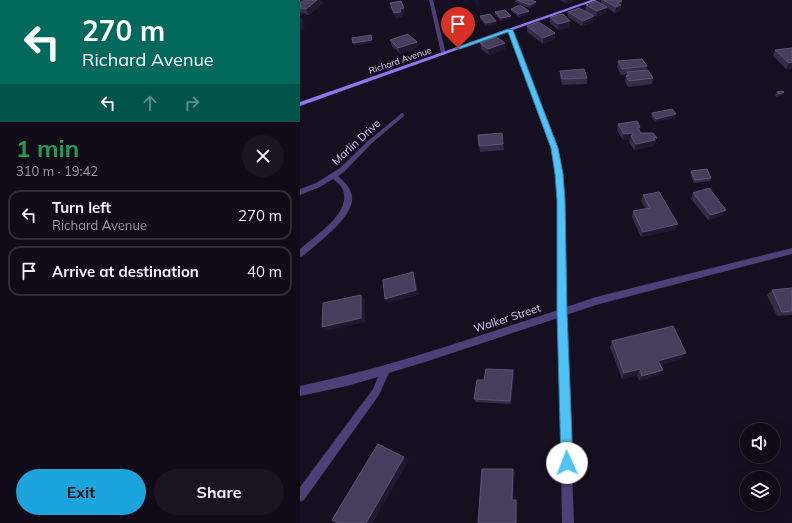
<!DOCTYPE html>
<meta charset="utf-8">
<style>
body{margin:0;font-family:Mulish,sans-serif;background:#191420;color:#f1f3f6;height:100vh;display:flex;flex-direction:column;font-size:15px;white-space:nowrap}
*{box-sizing:border-box;margin:0}
p{font-size:13px;color:#9c9ba1}
.icon{flex:none;width:22px;height:22px;fill:none;stroke:currentColor;stroke-width:2;stroke-linecap:round;stroke-linejoin:round}
.map{position:relative;flex:1;overflow:hidden}
.details{display:flex;flex-direction:column;background:#100b17;width:300px}
.details>*{flex:none}
.top-card{background:#00695c;color:#fff;overflow:hidden}
.fabs{position:absolute;left:440px;top:423px;display:grid;gap:8px}
.fabs a{display:grid;place-items:center;width:40px;height:40px;border-radius:50%;background:#100b17;box-shadow:0 4px 16px #0002,0 0 0 1px #302b36;font-size:20px}
.pin{position:absolute;display:grid;place-items:center;width:34px;height:34px;color:#fff;margin:-41px -17px;border-radius:50% 50% 50% 0;rotate:-45deg;box-shadow:0 0 4px #0007}
.pin .icon{rotate:45deg}
.me{position:absolute;width:44px;margin:-22px;rotate:358deg;stroke-linejoin:round;filter:drop-shadow(0 0 3px #0008)}
.turn{display:flex;align-items:center;gap:14px;height:84px;padding:0 16px;font-size:18px}
.turn .icon{width:52px;height:52px;stroke-width:2.5}
.turn b{display:block;font-size:28px;line-height:34px}
.lanes{display:flex;align-items:center;height:38px;padding:0 16px;background:#0003;justify-content:center;gap:20px;direction:ltr}
.lanes .off{opacity:.35}
.round{display:grid;place-items:center;flex:none;width:42px;height:42px;border-radius:21px;background:#191420}
.summary{display:flex;align-items:center;justify-content:space-between;height:68px;padding:0 16px}
h1{font-size:24px;font-weight:700;line-height:30px;color:#1e9e55}
.action{display:flex;gap:8px;margin-top:auto;padding:8px 16px}
.action a{flex:1;height:46px;border-radius:24px;background:#1ca4dc;color:#111;font-size:16px;font-weight:700;line-height:46px;text-align:center}
.action a+a{background:#191420;color:#f1f3f6}
ul{padding:0;list-style:none}
li{display:flex;align-items:center;gap:12px;height:50px;margin:0 8px 6px;padding:0 8px;border:2px solid #302b36;border-radius:12px}
li div{flex:1}
li b{display:block;font-size:15px}
li em{font-style:normal}
main{display:flex;flex:1;min-height:0}
.map>svg:first-child{display:block}
.lines{fill:none;stroke-linecap:round;stroke-linejoin:round}
.stream{stroke:#0f1638;stroke-width:3}
.street{fill:#4d4078;fill-rule:evenodd}
.secondary{fill:#8f75ee;fill-rule:evenodd}
.wall{fill:#372b4a}
.shaded-wall{fill:#221831}
.building{fill:#493d5d;stroke:#605475}
.route{fill:#4fc3f7;stroke:#337fa1}
.labels{text-anchor:middle;dominant-baseline:central;stroke-width:4;stroke-linejoin:round;paint-order:stroke}
.far-street-label{font-size:9px;fill:#ded3f9;stroke:#150f1f}
.street-label{font-size:11px;fill:#ded3f9;stroke:#150f1f}
</style>
<main>
<section class="details">
<div class="top-card">
<div class="turn"><svg class="icon" aria-label="left" viewBox="0 0 24 24"><path d="M17 20v-9H6M10 6l-5 5 5 5"/></svg><div><b>270 m</b>Richard Avenue</div></div>
<div class="lanes"><svg class="icon" aria-label="left" viewBox="0 0 24 24"><path d="M17 20v-9H6M10 6l-5 5 5 5"/></svg><svg class="icon off" aria-label="ahead" viewBox="0 0 24 24"><path d="M12 20V5M6 11l6-6 6 6"/></svg><svg class="icon off" aria-label="right" viewBox="0 0 24 24"><path d="M7 20v-9h11M14 6l5 5-5 5"/></svg></div>
</div>
<div class="summary"><div><h1>1 min</h1><p>310 m · 19:42</p></div><a class="round"><svg class="icon" aria-label="close" viewBox="0 0 24 24"><path d="M6 6l12 12M18 6L6 18"/></svg></a></div>
<ul>
<li><svg class="icon" aria-label="left" viewBox="0 0 24 24"><path d="M17 20v-9H6M10 6l-5 5 5 5"/></svg><div><b>Turn left</b><p>Richard Avenue</p></div><em>270 m</em></li>
<li><svg class="icon" aria-label="arrive" viewBox="0 0 24 24"><path d="M6 21V4h12l-3 4 3 4H6"/></svg><div><b>Arrive at destination</b></div><em>40 m</em></li>
</ul>
<div class="action"><a>Exit</a><a>Share</a></div>
</section>
<div class="map">
<svg width="492" height="523" viewBox="0 0 492 523">
<rect width="100%" height="100%" fill="#150f1f"/>
<g class="lines">
<path class="stream" d="M 177,0 L 178,5"/>
<path class="street" d="M 129,0 L 133,0 L 146,54 L 141,53 Z
M 208,29 L 212,30 L 257,148 L 262,174 L 265,200 L 266,307 L 296,297 L 492,248 L 492,254 L 296,305 L 266,315 L 274,523 L 262,523 L 258,318 L 125,362 L 89,373 L 79,395 L 4,500 L 0,502 L 0,487 L 73,389 L 78,377 L 47,386 L 0,396 L 0,386 C 88,368 172,338 258,310 L 257,200 L 256,174 L 251,148 L 208,30 Z
M 102,113 L 104,114 L 104,116 L 72,143 L 44,172 L 38,176 C 44,181 50,187 52,196 C 55,217 17,243 3,256 L 0,257 L 0,249 C 15,236 54,212 42,188 C 40,184 36,182 33,179 L 20,187 L 0,195 L 0,189 L 16,183 L 40,168 L 68,141 Z"/>
<path class="secondary" d="M 291,0 L 297,0 L 0,106 L 0,102 Z"/>
</g>
<path class="wall" d="M 4,0 L 21,0 L 23,3 L 9,15 L 0,13 L 0,3 Z
M 215,0 L 231,0 L 236,5 L 230,8 L 215,2 Z
M 260,0 L 274,0 L 265,3 Z
M 301,0 L 320,0 L 322,1 L 320,11 L 315,13 L 307,8 L 306,13 L 296,17 L 285,11 L 286,5 L 301,4 Z
M 211,9 L 229,11 L 229,14 L 219,17 L 211,11 Z
M 195,12 L 211,19 L 201,21 L 195,15 Z
M 268,12 L 294,16 L 293,22 L 282,26 L 268,17 Z
M 180,16 L 197,24 L 186,26 L 180,19 Z
M 250,17 L 270,21 L 270,27 L 258,30 L 250,23 Z
M 227,26 L 255,33 L 255,39 L 243,44 L 227,32 Z
M 90,40 L 117,42 L 118,47 L 100,54 L 92,46 Z
M 180,43 L 205,49 L 189,55 L 181,49 Z
M 492,48 L 492,68 L 486,69 L 473,56 L 475,50 Z
M 318,61 L 347,66 L 346,70 L 353,78 L 352,84 L 328,87 L 325,82 L 326,76 L 327,76 L 327,74 L 321,75 L 317,67 Z
M 260,71 L 287,78 L 287,84 L 262,85 L 260,77 Z
M 477,92 L 484,92 L 482,95 L 477,97 L 475,95 Z
M 352,113 L 375,118 L 355,122 L 351,116 Z
M 318,124 L 340,127 L 340,131 L 341,133 L 355,144 L 354,144 L 353,146 L 334,150 L 329,142 L 330,139 L 323,140 L 317,130 Z
M 202,133 L 204,150 L 180,152 L 179,146 Z
M 391,171 L 411,178 L 410,181 L 394,183 L 390,174 Z
M 393,193 L 423,215 L 408,220 L 391,199 Z
M 343,195 L 375,230 L 341,237 L 332,217 L 333,211 L 346,209 L 341,201 Z
M 492,288 L 492,315 L 477,316 L 467,295 L 472,290 Z
M 312,341 L 382,359 L 360,365 L 363,370 L 359,375 L 339,381 L 337,375 L 322,379 L 310,347 Z
M 214,374 L 211,404 L 176,402 L 174,399 L 184,380 Z"/>
<path class="shaded-wall" d="M 17,0 L 21,0 L 23,3 L 9,15 L 6,9 Z
M 266,0 L 274,0 L 265,3 Z
M 322,1 L 320,11 L 315,13 L 317,3 Z
M 236,2 L 236,5 L 230,8 L 230,5 Z
M 307,7 L 306,13 L 296,17 L 297,11 Z
M 104,8 L 106,14 L 102,15 L 103,17 L 96,19 L 94,13 L 100,9 Z
M 229,11 L 229,14 L 219,17 L 219,14 Z
M 211,16 L 211,19 L 201,21 L 201,18 Z
M 294,16 L 293,22 L 282,26 L 283,21 Z
M 2,18 L 5,23 L 4,24 L 5,27 L 2,31 L 0,27 L 0,19 Z
M 196,21 L 197,24 L 186,26 L 186,23 Z
M 270,21 L 270,27 L 258,30 L 258,24 Z
M 255,33 L 255,39 L 243,44 L 243,38 Z
M 71,35 L 73,43 L 54,46 L 53,43 Z
M 117,42 L 118,47 L 100,54 L 98,48 Z
M 205,43 L 205,49 L 189,55 L 188,49 Z
M 492,62 L 492,68 L 486,69 L 489,63 Z
M 484,92 L 482,95 L 477,97 L 479,94 Z
M 376,114 L 375,118 L 355,122 L 356,119 Z
M 332,133 L 330,139 L 323,140 L 324,134 Z
M 353,138 L 357,138 L 355,144 L 354,144 L 353,146 L 334,150 L 336,144 Z
M 426,210 L 423,215 L 408,220 L 411,215 Z
M 378,224 L 375,230 L 341,237 L 343,232 Z
M 113,272 L 115,277 L 119,295 L 88,303 L 85,299 Z
M 61,295 L 65,300 L 65,322 L 26,331 L 22,327 Z
M 386,353 L 382,359 L 355,366 L 358,361 Z
M 340,369 L 337,375 L 322,379 L 324,373 Z
M 213,370 L 214,374 L 211,404 L 210,401 Z
M 363,370 L 359,375 L 339,381 L 342,376 Z
M 104,457 L 109,460 L 73,523 L 66,523 Z
M 213,469 L 215,472 L 213,502 L 212,500 Z
M 216,500 L 218,502 L 217,523 L 216,523 Z"/>
<path class="building" d="M 4,0 L 17,0 L 6,9 L 0,8 L 0,3 Z
M 217,0 L 231,0 L 236,2 L 230,5 Z
M 303,0 L 320,0 L 322,1 L 317,3 L 321,5 L 316,7 Z
M 101,1 L 104,8 L 100,9 L 101,12 L 94,13 L 90,3 Z
M 296,1 L 307,7 L 297,11 L 286,5 Z
M 220,5 L 229,11 L 219,14 L 211,9 Z
M 279,8 L 294,16 L 283,21 L 268,12 Z
M 205,10 L 211,16 L 201,18 L 195,12 Z
M 190,14 L 196,21 L 186,23 L 180,16 Z
M 263,14 L 270,21 L 258,24 L 250,17 Z
M 239,22 L 255,33 L 243,38 L 227,26 Z
M 108,34 L 117,42 L 98,48 L 90,40 Z
M 71,35 L 72,40 L 53,43 L 52,38 Z
M 196,37 L 205,43 L 188,49 L 180,43 Z
M 492,48 L 492,62 L 489,63 L 475,50 Z
M 342,59 L 347,66 L 322,69 L 318,61 Z
M 284,69 L 287,78 L 262,79 L 260,71 Z
M 348,70 L 353,78 L 329,81 L 326,76 L 329,75 L 327,72 Z
M 482,91 L 484,92 L 479,94 L 477,92 Z
M 372,109 L 376,114 L 356,119 L 352,113 Z
M 337,121 L 340,127 L 337,128 L 341,133 L 353,133 L 357,138 L 353,138 L 355,140 L 336,144 L 331,136 L 333,135 L 332,133 L 324,134 L 318,124 Z
M 202,133 L 203,144 L 179,146 L 178,135 Z
M 407,169 L 411,178 L 395,180 L 391,171 Z
M 409,188 L 426,210 L 411,215 L 393,193 Z
M 359,192 L 378,224 L 343,232 L 333,211 L 350,208 L 343,195 Z
M 113,272 L 116,290 L 85,299 L 83,280 Z
M 492,288 L 492,311 L 482,312 L 472,290 Z
M 61,295 L 61,318 L 22,327 L 23,303 Z
M 373,326 L 386,353 L 358,361 L 363,370 L 342,376 L 340,369 L 324,373 L 312,341 Z
M 186,369 L 213,370 L 210,401 L 174,399 L 177,380 L 184,380 Z
M 78,444 L 104,457 L 66,523 L 38,523 L 32,520 Z
M 182,469 L 213,469 L 212,500 L 216,500 L 216,523 L 178,523 Z"/>
<path class="route" d="M 208,29 L 213,30 L 258,148 L 263,174 L 265,200 L 267,312 L 273,463 L 271,467 L 267,469 L 262,467 L 261,463 L 257,312 L 257,200 L 255,174 L 251,148 L 208,32 L 160,49 L 155,48 Z"/>
<g class="labels">
<g class="far-street-label">
<text transform="translate(100 60) rotate(-19)">Richard Avenue</text>
</g>
<g class="street-label">
<text transform="translate(56 142) rotate(-43)">Marlin Drive</text>
<text transform="translate(207 318) rotate(-18)">Walker Street</text>
</g>
</g>
</svg>
<div class="fabs">
<a><svg class="icon" aria-label="sound" viewBox="0 0 24 24"><path d="M4 9h4l5-4v14l-5-4H4zM17 9q2 3 0 6"/></svg></a>
<a><svg class="icon" aria-label="layers" viewBox="0 0 24 24"><path d="M12 4l9 5-9 5-9-5zM3 14l9 5 9-5"/></svg></a>
</div>
<div class="pin" style="left:158px;top:48px;background:#d93025"><svg class="icon" aria-label="arrive" viewBox="0 0 24 24"><path d="M6 21V4h12l-3 4 3 4H6"/></svg></div>
<svg class="me" style="left:267px;top:463px" viewBox="-20 -20 40 40"><circle r="19" fill="#fff"/><path d="M0-13L10 11 0 6-10 11z" fill="#4fc3f7"/></svg>
</div>
</main>
